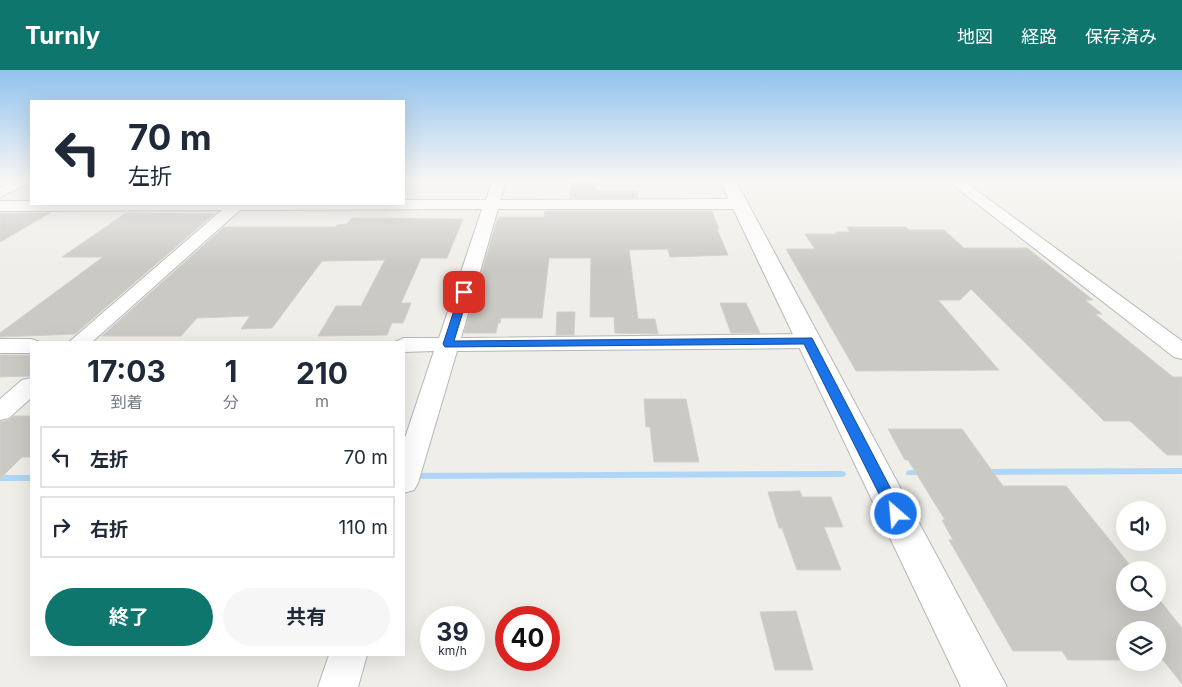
<!DOCTYPE html>
<html lang="ja">
<meta charset="utf-8">
<style>
body{margin:0;font-family:Inter,"Noto Sans JP",sans-serif;background:#f6f6f7;color:#1f2937;height:100vh;display:flex;flex-direction:column;font-size:19px;white-space:nowrap}
*{box-sizing:border-box;margin:0}
p{font-size:16px;color:#747a83}
.icon{flex:none;width:28px;height:28px;fill:none;stroke:currentColor;stroke-width:2;stroke-linecap:round;stroke-linejoin:round}
.map{position:relative;flex:1;overflow:hidden}
.panel{position:absolute;left:30px;top:271px;width:375px;height:315px;display:flex;flex-direction:column;background:#fff;border-radius:0px;box-shadow:0 5px 20px #0002}
.panel>*{flex:none}
.banner{position:absolute;left:30px;top:30px;width:375px;height:105px;border-radius:0px;box-shadow:0 5px 20px #0002;background:#fff;color:#1f2937;overflow:hidden}
.controls{position:absolute;left:1116px;top:431px;display:grid;gap:10px}
.controls a{display:grid;place-items:center;width:50px;height:50px;border-radius:50%;background:#fff;box-shadow:0 5px 20px #0002;font-size:25px}
.speed{position:absolute;left:420px;top:536px;display:flex;gap:10px;font-size:25px;font-weight:700;text-align:center}
.speed>*{display:grid;place-content:center;width:65px;height:65px;border-radius:50%;background:#fff;box-shadow:0 5px 20px #0002;line-height:1}
.speed small{font-size:12px;font-weight:400}
.speed .limit{border:8px solid #d22;background:#fff;color:#111}
.pin{position:absolute;display:grid;place-items:center;width:42px;height:42px;color:#fff;margin:-21px;border-radius:10px;box-shadow:0 2px 8px #0006}
.me{position:absolute;width:55px;margin:-28px;rotate:333deg;stroke-linejoin:round;filter:drop-shadow(0 0 4px #0008)}
.turn{display:flex;align-items:center;gap:18px;height:105px;padding:0 15px;font-size:22px}
.turn .icon{width:65px;height:65px;stroke-width:2.5}
.turn b{display:block;font-size:35px;line-height:42px}
.eta{display:flex;justify-content:space-evenly;align-items:center;height:85px;text-align:center}
.eta b{font-size:30px;font-weight:700;line-height:35px}
.cta{display:flex;gap:10px;margin-top:auto;padding:10px 15px}
.cta a{flex:1;height:58px;border-radius:30px;background:#0f766e;color:#fff;font-size:20px;font-weight:700;line-height:58px;text-align:center}
.cta a+a{background:#f6f6f7;color:#1f2937}
ul{padding:0;list-style:none}
li{display:flex;align-items:center;gap:15px;height:62px;margin:0 10px 8px;padding:0 5px;border:2px solid #e0e1e3;border-radius:0px}
li div{flex:1}
li b{display:block;font-size:19px}
li em{font-style:normal}
header{display:flex;align-items:center;gap:30px;box-sizing:border-box;height:70px;padding:0 25px;background:#0f766e;color:#fff}
header strong{font-size:24px}
nav{display:flex;gap:28px;margin-inline-start:auto;font-size:18px}
.map>svg:first-child{display:block}
.lines{fill:none;stroke-linecap:round;stroke-linejoin:round}
.stream{fill:#b0d6f7;fill-rule:evenodd}
.building{fill:#cbc9c4;stroke:#d4d0c6}
.street-casing{stroke:#b5b7bb;stroke-width:2}
.secondary-casing{stroke:#b4b6ba;stroke-width:2}
.street{fill:#fff;fill-rule:evenodd}
.secondary{fill:#fff;fill-rule:evenodd}
.route{fill:#1a73e8;stroke:#114b97}
</style>
<header>
<strong>Turnly</strong>
<nav><a>地図</a><a>経路</a><a>保存済み</a></nav>
</header>
<div class="map">
<svg width="1182" height="617" viewBox="0 0 1182 617">
<rect width="100%" height="100%" fill="#efeee8"/>
<g class="lines">
<path class="stream" d="M 1182,398 L 1182,404 L 985,405 L 982,404 L 981,402 L 982,400 L 985,399 Z
M 910,400 L 927,401 L 928,403 L 927,405 L 907,405 L 906,403 L 907,401 Z
M 842,401 L 845,402 L 846,404 L 845,406 L 842,407 L 404,409 L 404,403 Z
M 0,405 L 31,405 L 31,411 L 0,411 Z"/>
</g>
<path class="building" d="M 571,113 L 595,113 L 596,121 L 637,121 L 638,128 L 570,128 Z
M 545,141 L 712,141 L 719,159 L 717,159 L 728,185 L 670,187 L 668,179 L 629,180 L 638,249 L 655,249 L 658,264 L 615,263 L 614,247 L 590,247 L 591,188 L 549,188 L 542,248 L 501,248 L 500,253 L 498,253 L 496,263 L 464,263 L 498,147 L 544,147 Z
M 0,143 L 50,143 L 0,172 Z
M 126,143 L 214,144 L 75,264 L 0,267 L 0,263 L 103,187 L 62,187 Z
M 352,148 L 463,149 L 447,188 L 421,188 L 401,233 L 411,233 L 403,253 L 392,253 L 387,265 L 318,266 L 336,236 L 361,236 L 385,190 L 322,191 L 272,258 L 241,259 L 250,246 L 197,248 L 181,266 L 102,266 L 224,157 L 335,157 L 337,155 L 347,154 Z
M 847,157 L 906,157 L 909,160 L 944,160 L 964,178 L 1027,178 L 1093,230 L 1085,230 L 1102,244 L 1095,244 L 1173,307 L 1182,307 L 1182,385 L 1167,385 L 1130,351 L 1104,351 L 971,219 L 960,230 L 938,230 L 999,300 L 856,301 L 786,179 L 815,179 L 805,164 L 837,164 L 835,162 L 850,162 Z
M 720,233 L 746,233 L 760,263 L 731,263 Z
M 557,242 L 575,242 L 574,265 L 556,265 Z
M 0,285 L 31,285 L 31,306 L 0,307 Z
M 644,329 L 686,329 L 699,392 L 654,392 L 650,357 L 646,357 Z
M 14,346 L 31,346 L 31,387 L 22,387 L 0,409 L 0,352 L 9,350 Z
M 888,359 L 962,359 L 1003,416 L 1066,416 L 1134,500 L 1125,500 L 1125,532 L 1158,532 L 1158,528 L 1182,558 L 1182,614 L 1163,590 L 1158,590 L 1158,560 L 1125,560 L 1125,590 L 1068,590 L 1062,581 L 1013,581 L 949,470 L 953,470 L 942,450 L 945,450 L 908,390 L 905,390 Z
M 800,421 L 802,427 L 831,427 L 843,457 L 824,457 L 841,500 L 797,500 L 782,458 L 779,458 L 768,422 Z
M 796,541 L 813,600 L 775,600 L 760,542 Z"/>
<g class="lines">
<g class="street-casing">
<path id="street" d="M 14,111 L 31,112 L 0,127 L 0,118 Z
M 492,111 L 506,111 L 500,130 L 738,129 L 743,131 L 746,134 L 743,137 L 738,139 L 498,139 L 461,268 L 808,264 L 816,266 L 819,271 L 816,276 L 808,278 L 457,281 L 418,413 L 414,420 L 404,423 L 404,371 L 434,281 L 404,282 L 404,272 L 395,272 L 404,268 L 439,268 L 482,139 L 240,140 L 92,272 L 69,272 L 222,140 L 0,141 L 0,131 L 31,131 L 31,134 L 404,134 L 404,130 L 486,130 Z
M 948,111 L 964,111 L 1182,271 L 1182,289 L 1174,287 Z
M 0,269 L 31,269 L 40,272 L 31,272 L 31,283 L 0,283 Z
M 31,308 L 31,328 L 9,348 L 0,350 L 0,329 L 22,310 Z
M 329,585 L 367,585 L 358,617 L 318,617 Z"/>
</g>
<g class="secondary-casing">
<path id="secondary" d="M 720,111 L 736,111 L 1007,617 L 961,617 Z"/>
</g>
<use href="#street" class="street"/>
<use href="#secondary" class="secondary"/>
</g>
<linearGradient id="sky" x2="0" y2="1"><stop stop-color="#91c2ee"/><stop offset="0.56" stop-color="#f8f7f5"/><stop offset="1" stop-color="#f8f7f5" stop-opacity="0"/></linearGradient>
<rect width="1182" height="197" fill="url(#sky)"/>
<path class="route" d="M 464,219 L 469,222 L 454,271 L 812,268 L 904,444 L 901,448 L 896,449 L 891,448 L 804,274 L 445,277 L 443,274 L 460,222 Z"/>
</svg>
<div class="controls">
<a><svg class="icon" aria-label="sound" viewBox="0 0 24 24"><path d="M4 9h4l5-4v14l-5-4H4zM17 9q2 3 0 6"/></svg></a>
<a><svg class="icon" aria-label="search" viewBox="0 0 24 24"><circle cx="10" cy="10" r="6"/><path d="M15 15l6 6"/></svg></a>
<a><svg class="icon" aria-label="layers" viewBox="0 0 24 24"><path d="M12 4l9 5-9 5-9-5zM3 14l9 5 9-5"/></svg></a>
</div>
<div class="speed"><div>39<small>km/h</small></div><div class="limit">40</div></div>
<div class="pin" style="left:464px;top:222px;background:#d93025"><svg class="icon" aria-label="arrive" viewBox="0 0 24 24"><path d="M6 21V4h12l-3 4 3 4H6"/></svg></div>
<svg class="me" style="left:896px;top:444px" viewBox="-20 -20 40 40"><circle r="17" fill="#1a73e8" stroke="#fff" stroke-width="3"/><path d="M0-11L8 9 0 5-8 9z" fill="#fff"/></svg>
<div class="banner">
<div class="turn"><svg class="icon" aria-label="left" viewBox="0 0 24 24"><path d="M17 20v-9H6M10 6l-5 5 5 5"/></svg><div><b>70 m</b>左折</div></div>
</div>
<section class="panel">
<div class="eta">
<div><b>17:03</b><p>到着</p></div>
<div><b>1</b><p>分</p></div>
<div><b>210</b><p>m</p></div>
</div>
<ul>
<li><svg class="icon" aria-label="left" viewBox="0 0 24 24"><path d="M17 20v-9H6M10 6l-5 5 5 5"/></svg><div><b>左折</b></div><em>70 m</em></li>
<li><svg class="icon" aria-label="right" viewBox="0 0 24 24"><path d="M7 20v-9h11M14 6l5 5-5 5"/></svg><div><b>右折</b></div><em>110 m</em></li>
</ul>
<div class="cta"><a>終了</a><a>共有</a></div>
</section>
</div>
